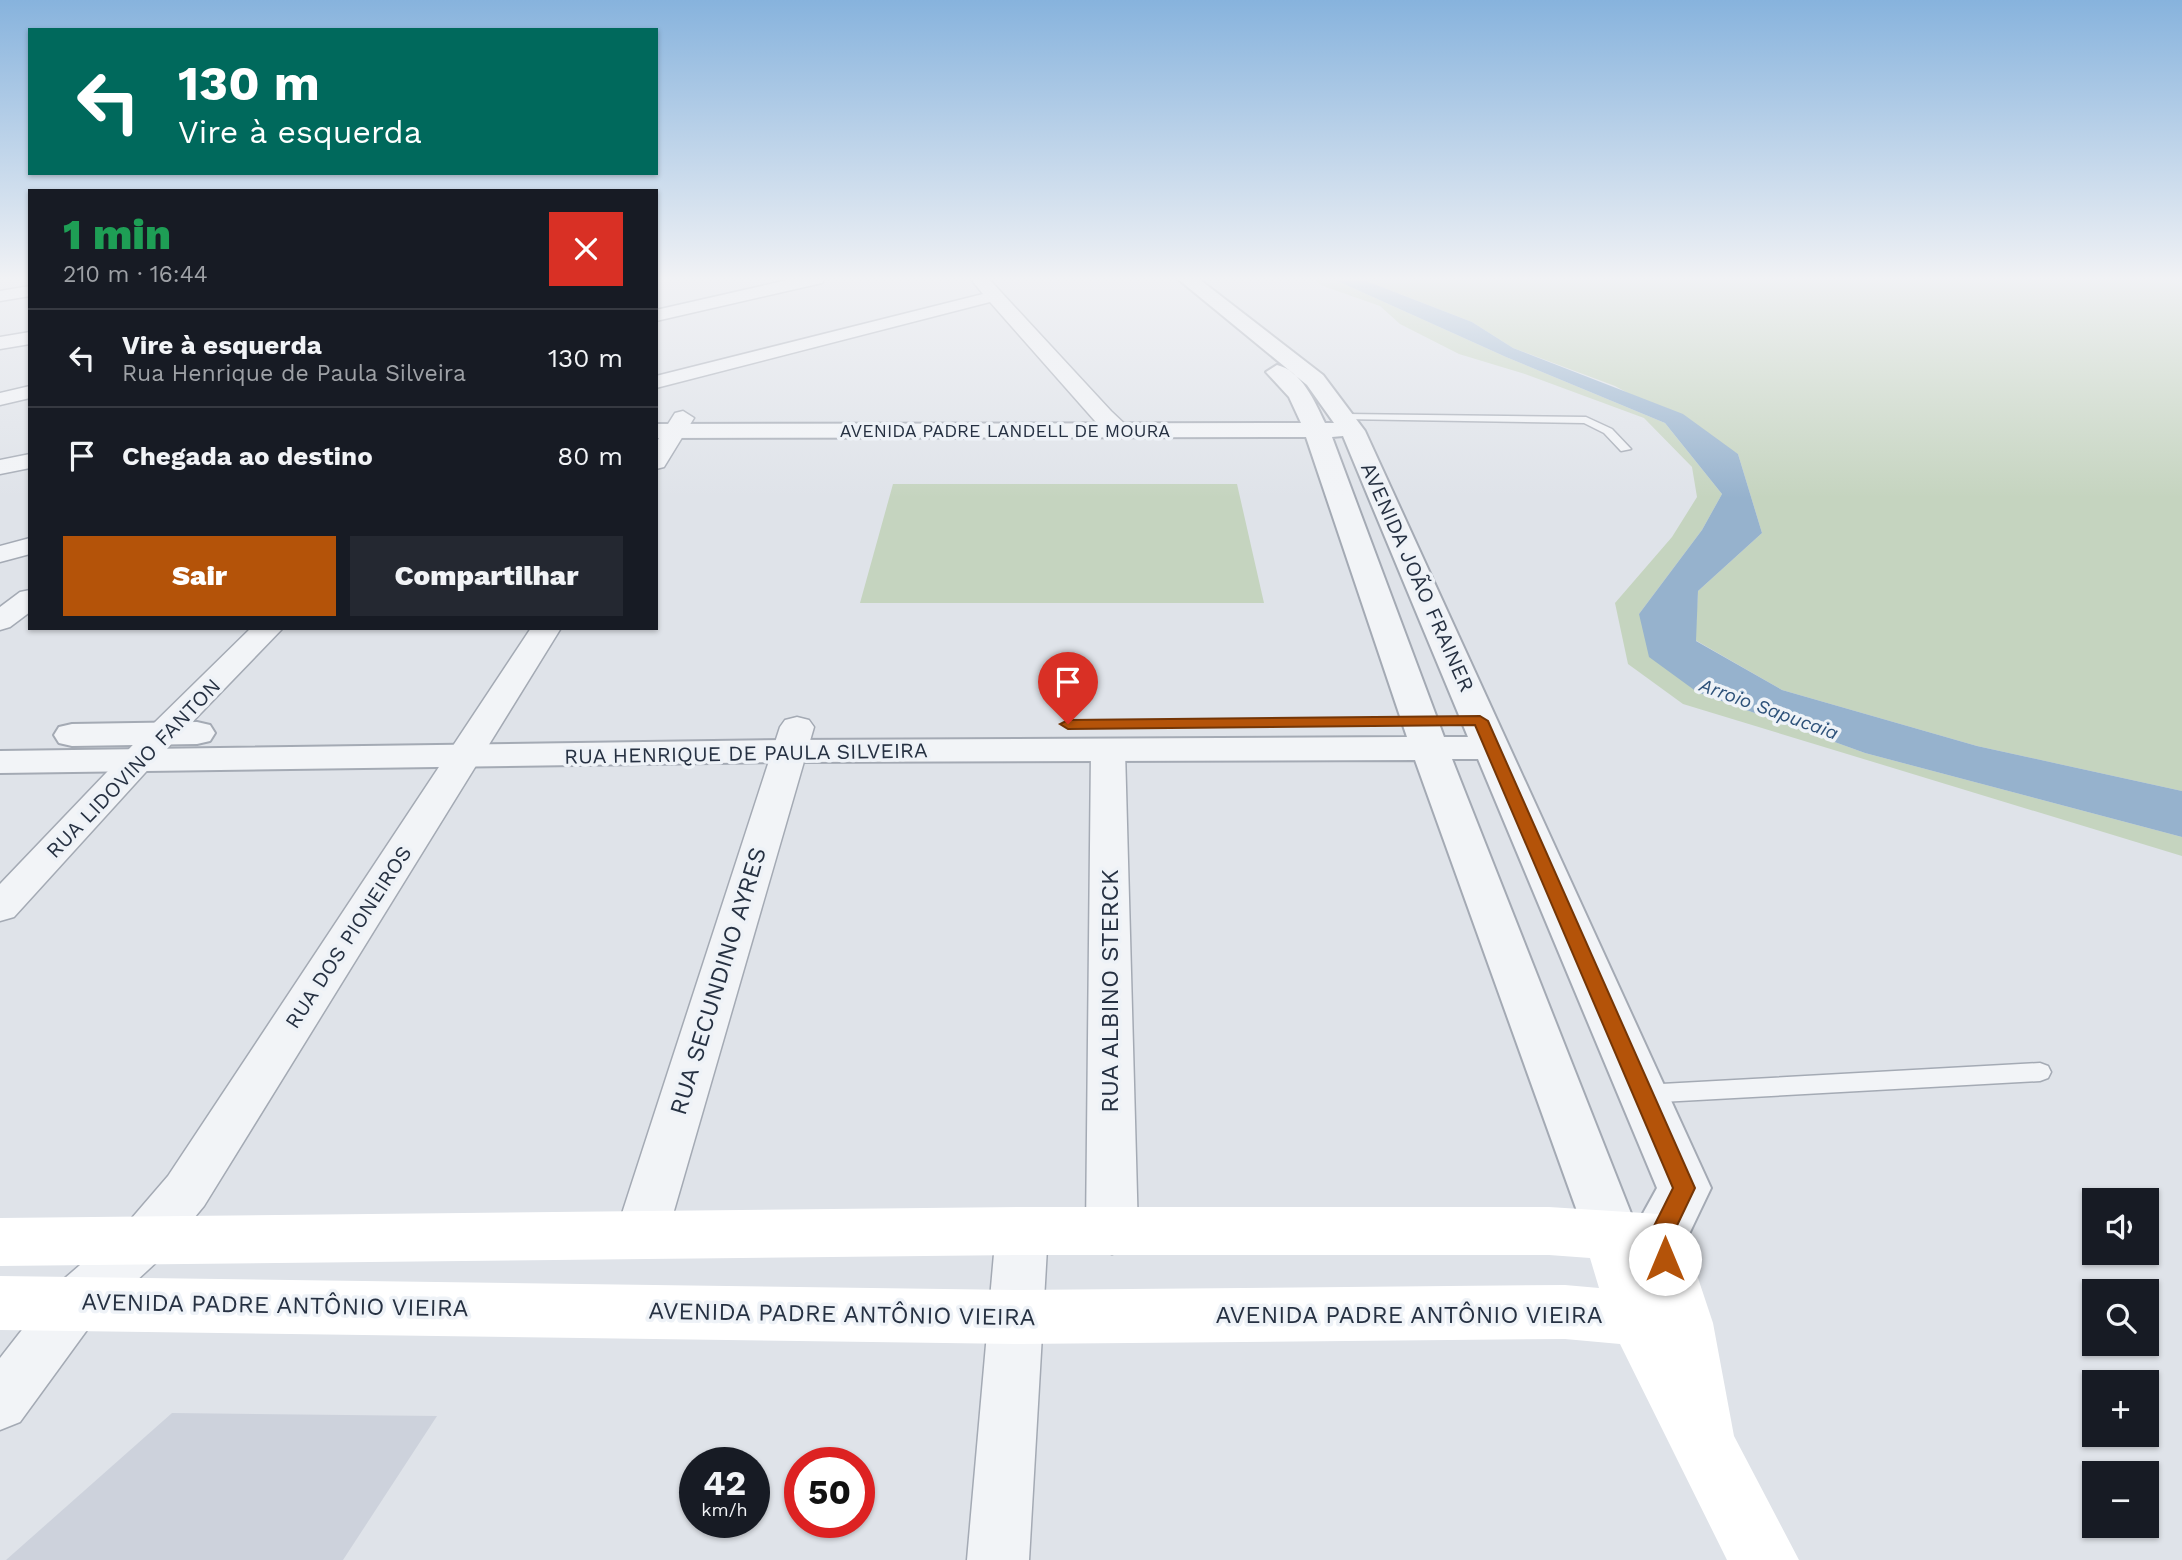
<!DOCTYPE html>
<html lang="pt">
<meta charset="utf-8">
<style>
body{margin:0;font-family:"Work Sans",sans-serif;background:#242831;color:#f1f3f6;height:100vh;display:flex;flex-direction:column;font-size:26px;white-space:nowrap}
*{box-sizing:border-box;margin:0}
p{font-size:23px;color:#9ea1a6}
.icon{flex:none;width:38px;height:38px;fill:none;stroke:currentColor;stroke-width:2;stroke-linecap:round;stroke-linejoin:round}
.map{position:relative;flex:1;overflow:hidden}
.details{position:absolute;left:28px;top:189px;width:630px;height:441px;display:flex;flex-direction:column;background:#171b24;border-radius:0px;box-shadow:0 2px 5px #0004}
.details>*{flex:none}
.guide{position:absolute;left:28px;top:28px;width:630px;height:147px;border-radius:0px;box-shadow:0 2px 5px #0004;background:#00695c;color:#fff;overflow:hidden}
.fabs{position:absolute;left:2082px;top:1188px;display:grid;gap:14px}
.fabs a{display:grid;place-items:center;width:77px;height:77px;border-radius:0px;background:#171b24;box-shadow:0 2px 5px #0004;font-size:35px}
.speed{position:absolute;left:679px;top:1447px;display:flex;gap:14px;font-size:35px;font-weight:700;text-align:center}
.speed>*{display:grid;place-content:center;width:91px;height:91px;border-radius:50%;background:#171b24;box-shadow:0 2px 5px #0004;line-height:1}
.speed small{font-size:18px;font-weight:400}
.speed .limit{border:10px solid #d22;background:#fff;color:#111}
.pin{position:absolute;display:grid;place-items:center;width:60px;height:60px;color:#fff;margin:-72px -30px;border-radius:50% 50% 50% 0;rotate:-45deg;box-shadow:0 0 7px #0007}
.pin .icon{rotate:45deg}
.me{position:absolute;width:77px;margin:-38px;rotate:0deg;stroke-linejoin:round;filter:drop-shadow(0 0 5px #0008)}
.turn{display:flex;align-items:center;gap:24px;height:147px;padding:0 35px;font-size:32px}
.turn .icon{width:91px;height:91px;stroke-width:2.5}
.turn b{display:block;font-size:49px;line-height:60px}
.round{display:grid;place-items:center;flex:none;width:74px;height:74px;border-radius:0px;background:#242831}
.summary{display:flex;align-items:center;justify-content:space-between;height:119px;padding:0 35px}
h1{font-size:42px;font-weight:800;line-height:52px;color:#1e9e55}
.cta{display:flex;gap:14px;margin-top:auto;padding:14px 35px}
.cta a{flex:1;height:80px;border-radius:0px;background:#b45309;color:#fff;font-size:28px;font-weight:800;line-height:80px;text-align:center}
.cta a+a{background:#242831;color:#f1f3f6}
ul{padding:0;list-style:none}
li{display:flex;align-items:center;gap:21px;height:98px;padding:0 35px;border-top:2px solid #363941}
li div{flex:1}
li b{display:block;font-size:26px}
li em{font-style:normal}
.map>svg:first-child{display:block}
.built{fill:#cdd2dc}
.green{fill:#c5d4bf}
.water{fill:#96b2cd}
.lines{fill:none;stroke-linecap:round;stroke-linejoin:round}
.service-casing{stroke:#a4aab4;stroke-width:3}
.minor-casing{stroke:#a4aab4;stroke-width:3}
.tertiary-casing{stroke:#a4aab4;stroke-width:4}
.service{fill:#f2f4f7;fill-rule:evenodd}
.minor{fill:#f2f4f7;fill-rule:evenodd}
.tertiary{fill:#f2f4f7;fill-rule:evenodd}
.secondary{fill:#fff;fill-rule:evenodd}
.route{fill:#b45309;stroke:#753606;stroke-width:2}
.labels{text-anchor:middle;dominant-baseline:central;stroke-width:7;stroke-linejoin:round;paint-order:stroke}
.far-street-label{font-size:18px;fill:#263142;stroke:#eef2f7}
.far-water-label{font-size:19px;font-style:italic;fill:#2d5179;stroke:#eef2f7}
.street-label{font-size:21px;fill:#263142;stroke:#eef2f7}
.near-street-label{font-size:24px;fill:#263142;stroke:#eef2f7}
</style>
<div class="map">
<svg width="2182" height="1560" viewBox="0 0 2182 1560">
<rect width="100%" height="100%" fill="#dfe3e9"/>
<path class="built" d="M 172,1413 L 437,1416 L 343,1560 L 6,1560 Z"/>
<path class="green" d="M 1314,279 L 1333,279 L 1506,357 L 1665,423 L 1722,494 L 1702,530 L 1639,614 L 1697,692 L 1865,753 L 2182,837 L 2182,856 L 1683,704 L 1628,664 L 1615,603 L 1672,537 L 1697,497 L 1692,467 L 1644,418 L 1525,374 L 1459,354 L 1400,324 L 1380,306 L 1323,286 Z
M 1361,279 L 2182,279 L 2182,791 L 1977,746 L 1782,690 L 1695,640 L 1698,591 L 1762,533 L 1738,454 L 1615,386 L 1513,348 L 1472,322 Z
M 893,484 L 1237,484 L 1264,603 L 860,603 Z"/>
<path class="water" d="M 1333,279 L 1361,279 L 1472,322 L 1513,348 L 1683,414 L 1738,454 L 1762,533 L 1698,591 L 1696,641 L 1782,690 L 1977,746 L 2182,791 L 2182,837 L 1865,753 L 1697,692 L 1649,657 L 1639,614 L 1702,530 L 1722,494 L 1665,423 L 1506,357 Z"/>
<g class="lines">
<g class="service-casing">
<path id="service" d="M 1346,414 L 1586,417 L 1612,429 L 1631,449 L 1621,451 L 1604,433 L 1584,423 L 1342,419 L 1340,417 Z
M 2040,1063 L 2048,1066 L 2051,1072 L 2048,1078 L 2040,1081 L 1643,1103 L 1635,1100 L 1631,1094 L 1635,1088 L 1643,1085 Z"/>
</g>
<g class="minor-casing">
<path id="minor" d="M 792,279 L 824,279 L 822,283 L 656,321 L 656,310 Z
M 971,279 L 989,279 L 1111,411 L 1130,429 L 1127,434 L 1111,434 L 1095,421 L 990,302 L 656,388 L 656,376 L 983,294 Z
M 30,286 L 30,296 L 0,301 L 0,291 Z
M 30,332 L 30,344 L 0,349 L 0,337 Z
M 30,386 L 30,398 L 0,405 L 0,393 Z
M 683,411 L 694,418 L 664,467 L 656,469 L 656,443 L 675,413 Z
M 30,454 L 30,468 L 0,474 L 0,460 Z
M 30,538 L 30,554 L 0,562 L 0,546 Z
M 30,590 L 30,612 L 10,627 L 0,630 L 0,607 L 20,592 Z
M 251,628 L 283,628 L 174,741 L 14,917 L 0,921 L 0,884 L 150,727 Z
M 531,628 L 561,628 L 204,1206 L 161,1258 L 95,1319 L 20,1422 L 0,1430 L 0,1358 L 57,1285 L 125,1226 L 168,1176 Z
M 797,717 L 809,720 L 814,727 L 667,1235 L 659,1251 L 641,1257 L 623,1251 L 615,1235 L 780,727 L 785,720 Z
M 1108,740 L 1120,743 L 1125,750 L 1138,1232 L 1130,1248 L 1112,1254 L 1094,1248 L 1086,1232 L 1091,750 L 1096,743 Z
M 1022,1209 L 1040,1216 L 1048,1231 L 1029,1560 L 967,1560 L 996,1231 L 1004,1216 Z"/>
</g>
<g class="tertiary-casing">
<path id="tertiary" d="M 1178,279 L 1199,279 L 1323,375 L 1365,431 L 1711,1188 L 1679,1255 L 1659,1262 L 1639,1255 L 1634,1244 L 1631,1250 L 1611,1257 L 1591,1250 L 1415,760 L 788,762 L 0,773 L 0,751 L 788,740 L 1407,737 L 1306,437 L 656,438 L 656,424 L 1301,423 L 1289,397 L 1266,372 L 1277,365 C 1302,371 1315,402 1325,423 L 1334,423 L 1307,385 ZM 1343,436 L 1468,737 L 1444,737 L 1332,437 ZM 1452,759 L 1478,759 L 1657,1188 L 1636,1226 Z
M 197,722 L 210,725 L 215,733 L 210,741 L 197,744 L 72,746 L 59,743 L 54,735 L 59,727 L 72,724 Z"/>
</g>
<use href="#service" class="service"/>
<use href="#minor" class="minor"/>
<use href="#tertiary" class="tertiary"/>
<path class="secondary" d="M 1022,1207 L 1549,1207 L 1659,1214 L 1679,1221 L 1713,1323 L 1734,1436 L 1799,1560 L 1727,1560 L 1620,1344 L 1565,1339 L 1017,1344 L 0,1330 L 0,1276 L 1017,1290 L 1565,1285 L 1599,1288 L 1590,1258 L 1549,1255 L 1022,1255 L 0,1266 L 0,1218 Z"/>
</g>
<linearGradient id="sky" x2="0" y2="1"><stop stop-color="#87b3dd"/><stop offset="0.56" stop-color="#f1f2f5"/><stop offset="1" stop-color="#f1f2f5" stop-opacity="0"/></linearGradient>
<rect width="2182" height="498" fill="url(#sky)"/>
<path class="route" d="M 1480,716 L 1488,721 L 1695,1188 L 1671,1238 L 1677,1259 L 1674,1266 L 1665,1269 L 1657,1266 L 1648,1238 L 1673,1188 L 1475,725 L 1068,729 L 1060,724 L 1068,720 Z"/>
<g class="labels">
<g class="far-street-label">
<text x="1005" y="430">AVENIDA PADRE LANDELL DE MOURA</text>
</g>
<g class="far-water-label">
<text transform="translate(1769 709) rotate(20)">Arroio Sapucaia</text>
</g>
<g class="street-label">
<text transform="translate(1418 577) rotate(66)">AVENIDA JOÃO FRAINER</text>
<text transform="translate(746 753) rotate(-1)">RUA HENRIQUE DE PAULA SILVEIRA</text>
<text transform="translate(133 768) rotate(-46)">RUA LIDOVINO FANTON</text>
<text transform="translate(348 937) rotate(-57)">RUA DOS PIONEIROS</text>
</g>
<g class="near-street-label">
<text transform="translate(718 981) rotate(-73)">RUA SECUNDINO AYRES</text>
<text transform="translate(1110 991) rotate(-90)">RUA ALBINO STERCK</text>
<text transform="translate(275 1305) rotate(1)">AVENIDA PADRE ANTÔNIO VIEIRA</text>
<text transform="translate(842 1314) rotate(1)">AVENIDA PADRE ANTÔNIO VIEIRA</text>
<text x="1409" y="1315">AVENIDA PADRE ANTÔNIO VIEIRA</text>
</g>
</g>
</svg>
<div class="fabs">
<a><svg class="icon" aria-label="sound" viewBox="0 0 24 24"><path d="M4 9h4l5-4v14l-5-4H4zM17 9q2 3 0 6"/></svg></a>
<a><svg class="icon" aria-label="search" viewBox="0 0 24 24"><circle cx="10" cy="10" r="6"/><path d="M15 15l6 6"/></svg></a>
<a>+</a>
<a>−</a>
</div>
<div class="speed"><div>42<small>km/h</small></div><div class="limit">50</div></div>
<div class="pin" style="left:1068px;top:724px;background:#d93025"><svg class="icon" aria-label="arrive" viewBox="0 0 24 24"><path d="M6 21V4h12l-3 4 3 4H6"/></svg></div>
<svg class="me" style="left:1665px;top:1259px" viewBox="-20 -20 40 40"><circle r="19" fill="#fff"/><path d="M0-13L10 11 0 6-10 11z" fill="#b45309"/></svg>
<div class="guide">
<div class="turn"><svg class="icon" aria-label="left" viewBox="0 0 24 24"><path d="M17 20v-9H6M10 6l-5 5 5 5"/></svg><div><b>130 m</b>Vire à esquerda</div></div>
</div>
<section class="details">
<div class="summary"><div><h1>1 min</h1><p>210 m · 16:44</p></div><a class="round" style="background:#d93025;color:#fff"><svg class="icon" aria-label="close" viewBox="0 0 24 24"><path d="M6 6l12 12M18 6L6 18"/></svg></a></div>
<ul>
<li><svg class="icon" aria-label="left" viewBox="0 0 24 24"><path d="M17 20v-9H6M10 6l-5 5 5 5"/></svg><div><b>Vire à esquerda</b><p>Rua Henrique de Paula Silveira</p></div><em>130 m</em></li>
<li><svg class="icon" aria-label="arrive" viewBox="0 0 24 24"><path d="M6 21V4h12l-3 4 3 4H6"/></svg><div><b>Chegada ao destino</b></div><em>80 m</em></li>
</ul>
<div class="cta"><a>Sair</a><a>Compartilhar</a></div>
</section>
</div>
